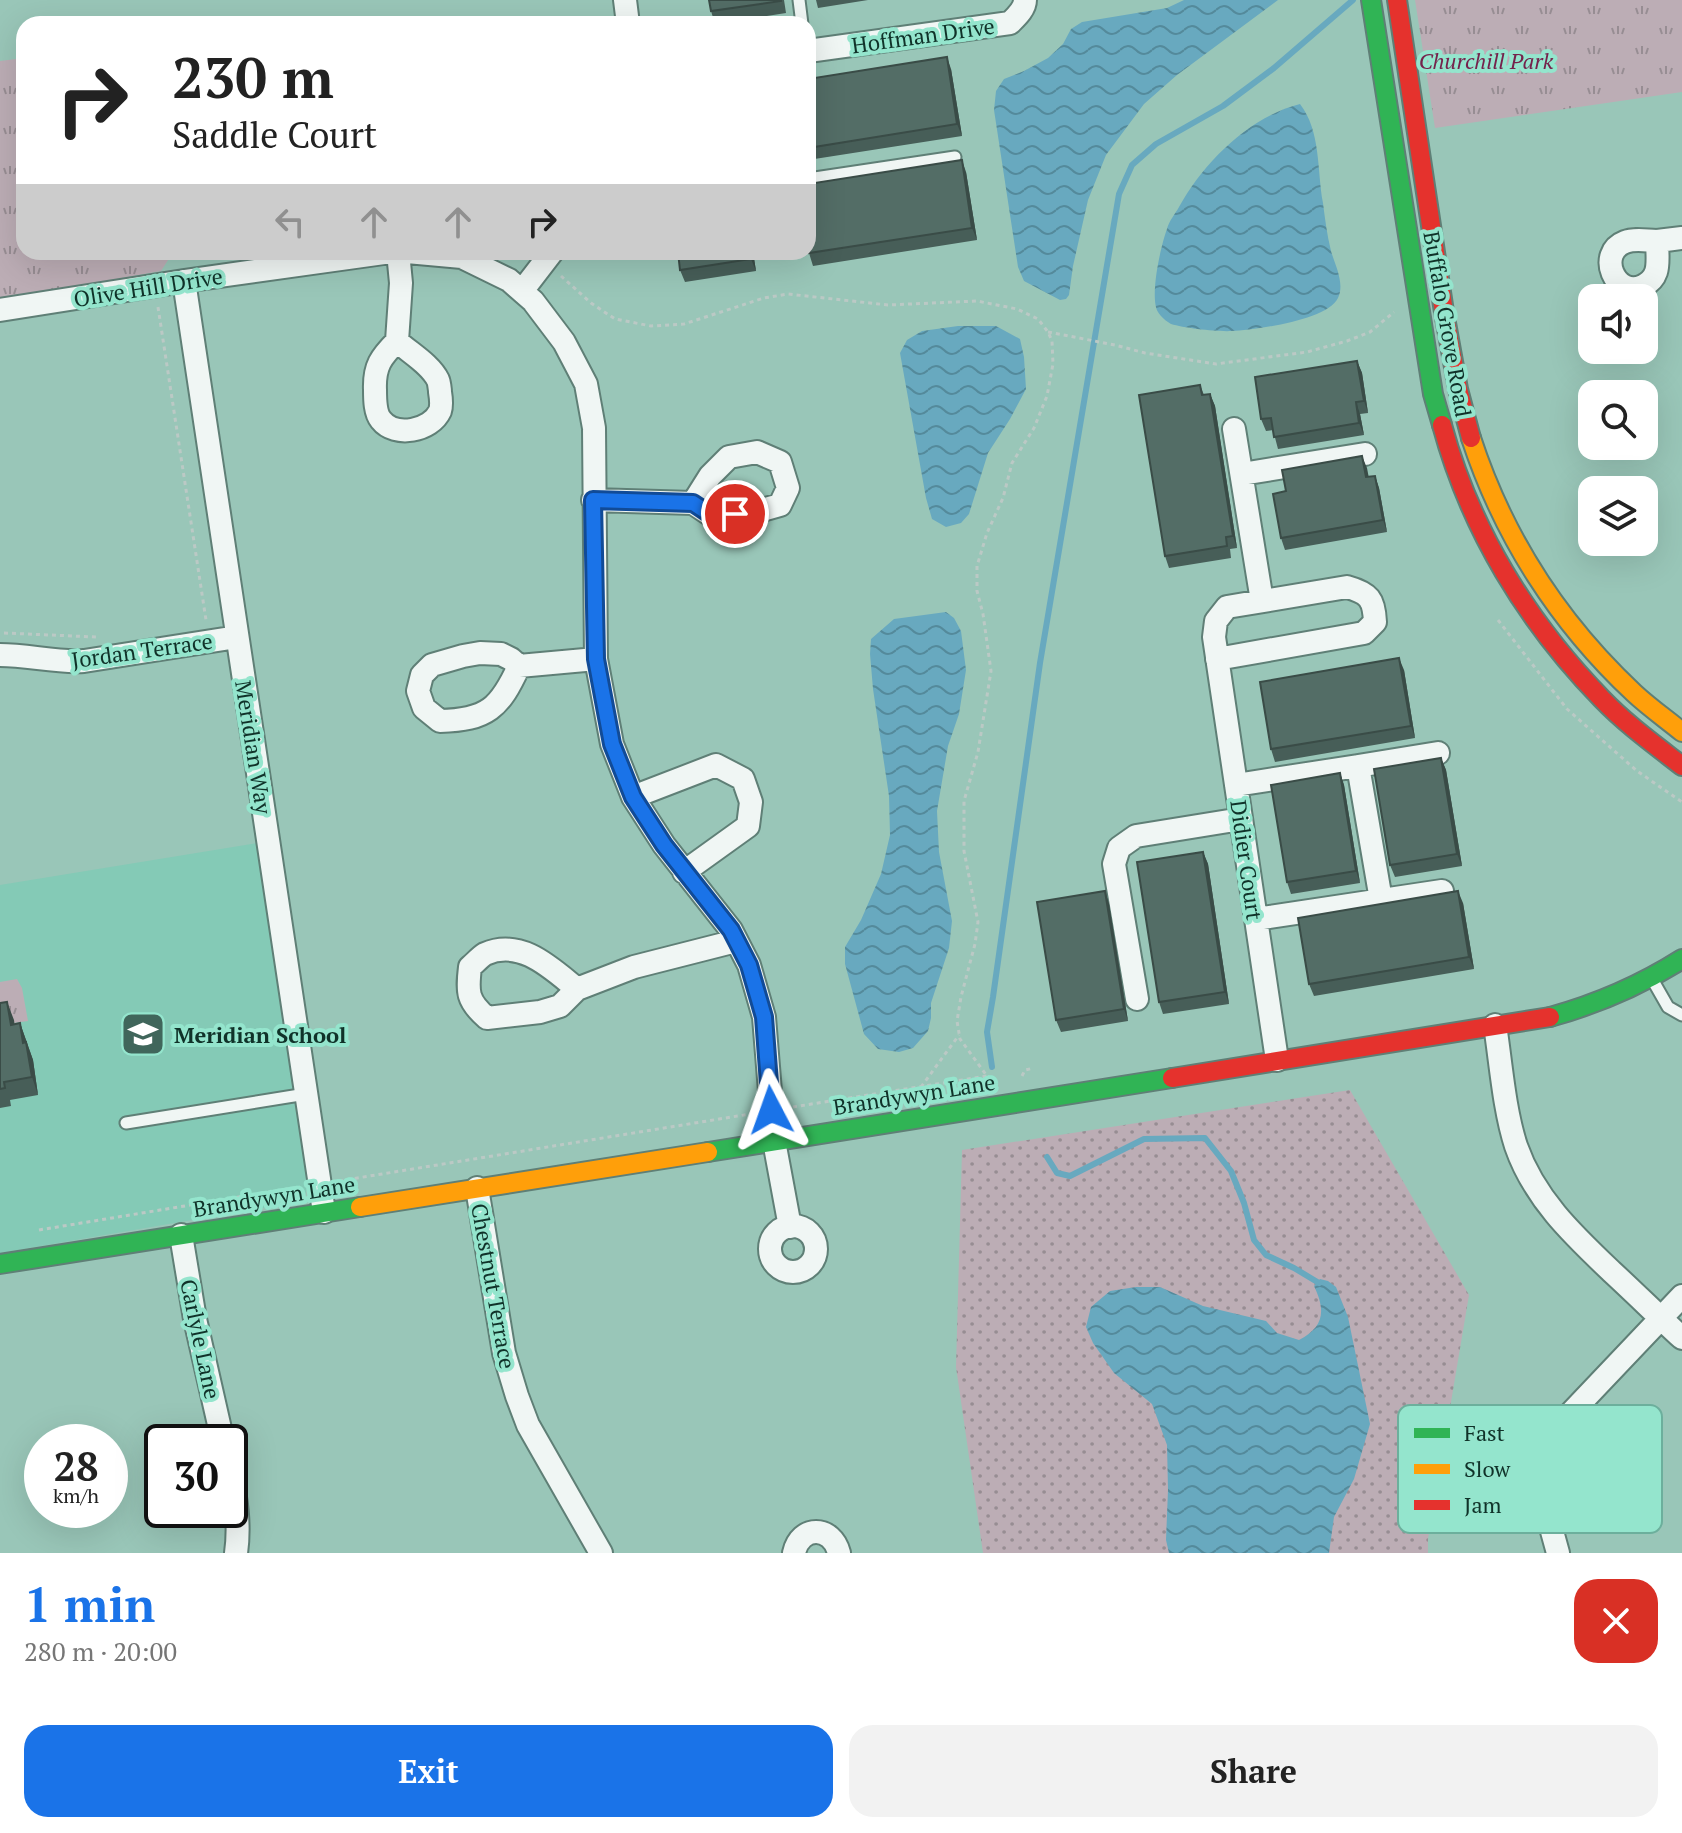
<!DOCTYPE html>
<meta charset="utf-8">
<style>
body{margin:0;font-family:"PT Serif",serif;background:#f2f2f2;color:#222;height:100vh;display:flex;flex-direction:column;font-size:30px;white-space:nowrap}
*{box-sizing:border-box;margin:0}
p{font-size:26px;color:#767676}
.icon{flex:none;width:44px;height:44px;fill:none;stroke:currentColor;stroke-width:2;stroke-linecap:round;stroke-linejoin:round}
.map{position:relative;height:1553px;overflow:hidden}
.sheet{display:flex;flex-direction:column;background:#fff;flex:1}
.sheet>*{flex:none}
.top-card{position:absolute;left:16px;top:16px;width:800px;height:244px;border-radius:24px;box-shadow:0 8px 32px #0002;background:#fff;color:#222;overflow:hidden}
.buttons{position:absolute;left:1578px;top:284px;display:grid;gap:16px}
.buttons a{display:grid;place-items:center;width:80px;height:80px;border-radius:16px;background:#fff;box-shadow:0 8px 32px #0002;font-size:40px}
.speed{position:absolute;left:24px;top:1424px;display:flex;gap:16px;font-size:40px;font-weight:700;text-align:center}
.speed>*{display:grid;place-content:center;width:104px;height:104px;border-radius:50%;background:#fff;box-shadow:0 8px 32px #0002;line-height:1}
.speed small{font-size:20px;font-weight:400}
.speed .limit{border:4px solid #111;border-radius:12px;background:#fff;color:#111}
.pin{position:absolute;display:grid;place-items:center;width:68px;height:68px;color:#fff;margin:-34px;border:4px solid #fff;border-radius:50%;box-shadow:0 2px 8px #0007}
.me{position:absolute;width:88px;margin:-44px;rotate:356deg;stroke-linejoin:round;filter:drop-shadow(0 0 6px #0008)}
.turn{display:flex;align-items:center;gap:28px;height:168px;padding:0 24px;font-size:36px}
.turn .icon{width:104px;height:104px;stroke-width:2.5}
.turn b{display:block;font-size:56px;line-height:68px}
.lanes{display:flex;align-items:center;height:76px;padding:0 24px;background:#0003;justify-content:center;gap:40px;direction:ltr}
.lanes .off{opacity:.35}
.round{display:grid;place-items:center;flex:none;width:84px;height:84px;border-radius:24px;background:#f2f2f2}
.head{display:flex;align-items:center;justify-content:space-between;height:136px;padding:0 24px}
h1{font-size:48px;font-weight:700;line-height:60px;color:#1a73e8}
.action{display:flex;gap:16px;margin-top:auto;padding:16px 24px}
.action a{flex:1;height:92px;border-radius:24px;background:#1a73e8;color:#fff;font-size:32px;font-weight:700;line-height:92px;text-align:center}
.action a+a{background:#f2f2f2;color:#222}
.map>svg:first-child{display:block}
.built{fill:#84cab6}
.grass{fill:url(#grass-dots)}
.park{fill:url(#park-tufts)}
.water{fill:url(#water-waves)}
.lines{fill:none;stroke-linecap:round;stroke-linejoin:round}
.stream{stroke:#68a9bf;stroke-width:6}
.lane-casing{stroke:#5f7f76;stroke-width:15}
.street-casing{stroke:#5f7f76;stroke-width:26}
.fast-casing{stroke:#5f7f76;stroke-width:22}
.slow-casing{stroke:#5f7f76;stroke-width:22}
.jam-casing{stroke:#5f7f76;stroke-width:22}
.path{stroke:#bbc9c5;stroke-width:3;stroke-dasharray:4 4;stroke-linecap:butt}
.lane{stroke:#f0f6f4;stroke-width:11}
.street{stroke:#f0f6f4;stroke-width:22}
.fast{stroke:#30b455;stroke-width:18}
.slow{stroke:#ff9f0a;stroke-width:18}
.jam{stroke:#e5322d;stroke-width:18}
.wall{fill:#475e58}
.shaded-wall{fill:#3a4c47}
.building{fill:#536d66;stroke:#3a4c47;stroke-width:2}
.route-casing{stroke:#114b97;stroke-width:20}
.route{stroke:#1a73e8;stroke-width:14}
.labels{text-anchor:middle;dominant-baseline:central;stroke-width:8;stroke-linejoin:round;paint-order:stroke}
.street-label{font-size:22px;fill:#103229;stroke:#94e5cd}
.park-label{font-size:22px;font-style:italic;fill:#75234c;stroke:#94e5cd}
.poi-label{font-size:22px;font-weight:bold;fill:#103229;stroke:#94e5cd;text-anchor:start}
.key{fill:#94e5cd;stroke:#6caf9c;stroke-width:2}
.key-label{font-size:22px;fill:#103229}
</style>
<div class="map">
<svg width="1682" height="1553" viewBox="0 0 1682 1553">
<defs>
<pattern id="grass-dots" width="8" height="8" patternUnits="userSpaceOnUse" patternTransform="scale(2)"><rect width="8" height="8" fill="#bcadb5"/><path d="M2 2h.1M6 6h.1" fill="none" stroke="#978d93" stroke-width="1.8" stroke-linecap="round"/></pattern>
<pattern id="park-tufts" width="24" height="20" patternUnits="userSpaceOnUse" patternTransform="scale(2)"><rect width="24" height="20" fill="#bcadb5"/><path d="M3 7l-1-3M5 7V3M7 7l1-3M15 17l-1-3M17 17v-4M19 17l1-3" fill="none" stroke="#978d93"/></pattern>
<pattern id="water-waves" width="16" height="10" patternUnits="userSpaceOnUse" patternTransform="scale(2)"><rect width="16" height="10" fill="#68a9bf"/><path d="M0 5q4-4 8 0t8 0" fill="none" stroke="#548a9b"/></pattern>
</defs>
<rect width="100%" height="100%" fill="#99c6b8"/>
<path class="built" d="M 257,843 L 308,1184 L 305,1196 L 297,1202 L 0,1253 L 0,885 Z"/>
<path class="grass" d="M 1350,1090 L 1469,1295 L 1428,1539 L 1428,1553 L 983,1553 L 956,1367 L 962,1150 Z"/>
<path class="park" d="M 1415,0 L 1682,0 L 1682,92 L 1435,128 Z
M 24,58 L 24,252 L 192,253 L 170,257 L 161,271 L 84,285 L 11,302 L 0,300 L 0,61 Z
M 17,979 L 22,988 L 28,1021 L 14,1023 L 14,1020 L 0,1022 L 0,982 Z"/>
<path class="water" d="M 1184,0 L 1278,0 L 1177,75 L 1144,104 L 1106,155 L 1088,200 L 1073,266 L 1069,295 L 1066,299 L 1060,300 L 1024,281 L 1018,267 L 994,110 L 996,91 L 1004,79 L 1024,71 L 1048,58 L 1063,44 L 1071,29 L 1082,22 L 1167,8 Z
M 1300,104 C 1321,131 1317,170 1323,203 C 1325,219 1327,235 1331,251 C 1335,265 1345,283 1338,298 C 1328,320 1255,330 1232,331 C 1218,332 1184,328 1171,324 C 1167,322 1160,316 1158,312 C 1149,297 1161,245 1167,229 C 1169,221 1175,214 1179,207 C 1204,162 1249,117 1300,104 Z
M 958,326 L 996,326 L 1020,339 L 1024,357 L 1026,389 L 1010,419 L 988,453 L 969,514 L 961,523 L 946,527 L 932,519 L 926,498 L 900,353 L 907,340 L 922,331 Z
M 946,612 L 954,618 L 961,631 L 966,670 L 959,714 L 948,746 L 937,811 L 939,852 L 952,921 L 949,948 L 931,1003 L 931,1018 L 928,1031 L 913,1048 L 899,1052 L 878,1049 L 864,1034 L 845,964 L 845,947 L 861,920 L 881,874 L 890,835 L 889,796 L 873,689 L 870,654 L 871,639 L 894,619 Z
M 1320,1279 L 1328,1281 L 1336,1287 L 1348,1317 L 1370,1424 L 1354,1479 L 1334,1517 L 1329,1553 L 1169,1553 L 1166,1540 L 1168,1490 L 1167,1445 L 1152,1404 L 1114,1373 L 1093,1343 L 1086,1327 L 1091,1307 L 1110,1291 L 1136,1287 L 1160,1287 L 1203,1306 L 1266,1321 L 1277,1333 L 1299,1340 C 1324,1327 1326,1311 1314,1286 Z"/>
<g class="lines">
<path class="stream" d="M 992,1067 L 987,1032 L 993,997 L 1040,663 L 1119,194 L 1132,165 L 1156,144 L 1223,106 L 1274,68 L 1353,0
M 1047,1157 L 1057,1173 L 1070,1176 L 1144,1139 L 1205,1138 L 1231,1171 L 1244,1203 L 1254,1240 L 1266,1255 L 1294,1268 L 1319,1283"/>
<g class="lane-casing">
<path id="lane" d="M 799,0 L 802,24
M 808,179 L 955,157
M 1652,979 L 1668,1007 L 1682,1015
M 126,1123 L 306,1094"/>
</g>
<g class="street-casing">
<path id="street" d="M 625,0 L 628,24
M 808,51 L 1010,23 C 1016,17 1025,9 1025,0
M 1657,241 C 1657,250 1659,263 1656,272 C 1654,278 1649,283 1643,286 C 1615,299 1596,253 1625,242 C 1635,238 1647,241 1657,241 C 1665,240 1674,239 1682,238
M 407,252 L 462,257 L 509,280 L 533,301 L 564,342 L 586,384 L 594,428 L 596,659 L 612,744 L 633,797 L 664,845 L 731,930 L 749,965 L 764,1017 L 774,1141 L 790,1227
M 184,281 L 324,1212
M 522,291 L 552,252
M 0,310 L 184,281 L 391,252
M 397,341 C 410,353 430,364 438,380 C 439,382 440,390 440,392 C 441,398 442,405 440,411 C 431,431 395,438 381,420 C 375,413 375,399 375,390 C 374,366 381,357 397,341 L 401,283 L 398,252
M 1234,429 L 1262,601
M 1242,474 L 1365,454
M 593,500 L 693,503 L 714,517 L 755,512 L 780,505 L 788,488 L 780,462 L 757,452 L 729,457 L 710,476 L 693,503
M 0,655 C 29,655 56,663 84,661 L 237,637
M 1217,659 L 1364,633 L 1375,622 C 1374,599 1369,593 1347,587 L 1227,607 L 1216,621 L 1214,637 L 1277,1060
M 519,666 C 500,708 487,720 440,721 L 424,708 L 418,691 L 422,675 L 432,665 L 463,656 L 480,653 L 501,654 L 511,659 L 519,666 L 596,659
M 1236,785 L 1358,766
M 633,797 L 716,765 L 743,779 L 751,802 L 748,826 L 684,872
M 1381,900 L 1358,766 L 1438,753
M 1256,919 L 1442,891
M 577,989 C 551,968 521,938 485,954 C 480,957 475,963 470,967 C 467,992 467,1001 487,1018 L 540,1012 L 560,1006 L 577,989 L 634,967 L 736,941
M 1137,999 L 1114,864 L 1119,848 L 1136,836 L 1241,819
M 1495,1025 C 1501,1064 1504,1109 1516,1146 C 1534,1198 1572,1234 1611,1271 C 1635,1293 1658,1316 1682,1338
M 477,1188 L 504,1353 L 517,1396 L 528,1425 L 601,1553
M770 1249a23 23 0 1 1 46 0a23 23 0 1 1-46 0Z
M 181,1235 L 195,1319 L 223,1442
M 230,1470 C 236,1498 240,1525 236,1553
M 794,1553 C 800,1525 832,1525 839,1553
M 1558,1553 L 1539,1484 L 1545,1459 L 1556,1436 L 1570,1414 L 1682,1296"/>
</g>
<g class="fast-casing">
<path id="fast" d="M 1371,0 L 1433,394 L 1442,425
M 1550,1017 C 1597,1004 1641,985 1682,959
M 708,1152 L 1172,1078
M 0,1264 L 360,1207"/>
</g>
<g class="slow-casing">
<path id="slow" d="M 1471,438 C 1503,536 1559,623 1634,693 C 1649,707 1666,719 1682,732
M 360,1207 L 708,1152"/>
</g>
<g class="jam-casing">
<path id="jam" d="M 1397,0 L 1444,312 L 1458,389 L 1471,438
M 1442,425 C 1470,529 1527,622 1602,699 C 1626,724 1655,745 1682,766
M 1172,1078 L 1550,1017"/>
</g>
<path class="path" d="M 561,276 L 591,303 L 615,319 L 651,326 L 684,324 L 764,298 L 788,294 L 888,305 L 977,301 L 1017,309 L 1038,319 L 1048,332 L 1052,341 L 1053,364 L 1047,396 L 1034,428 L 1012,463 L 1003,498 L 987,533 L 977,566 L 977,591 L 983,614 L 991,671 L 978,752 L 964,801 L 964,851 L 978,922 L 975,944 L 961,997 L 957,1021 L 960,1039 L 987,1076 L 994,1081
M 158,307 L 206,620
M 1048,332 L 1115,345 L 1145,353 L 1216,364 L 1307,352 L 1347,341 L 1370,332 L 1394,312
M 1498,620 L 1567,709 L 1637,771 L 1682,802
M 4,633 L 96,637
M 1022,1076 L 1025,1070 L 1034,1068
M 921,1087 L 959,1035
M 793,1107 L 987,1076
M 339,1181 L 750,1114
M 39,1230 L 300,1187"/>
<use href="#lane" class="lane"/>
<use href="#street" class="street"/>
<use href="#fast" class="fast"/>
<use href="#slow" class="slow"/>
<use href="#jam" class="jam"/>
</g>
<path class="wall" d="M 709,0 L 784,0 L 786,13 L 715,24 L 711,11 Z
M 816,0 L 868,0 L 818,8 Z
M 951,69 L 962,136 L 808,160 L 808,79 Z
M 966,172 L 977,240 L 813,266 L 809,253 Z
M 678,252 L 753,252 L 756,271 L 685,282 L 680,270 Z
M 1357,361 L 1362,373 L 1368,413 L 1360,414 L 1364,435 L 1278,449 L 1273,430 L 1266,431 L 1261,419 Z
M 1200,385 L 1204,395 L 1210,394 L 1215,406 L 1237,548 L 1230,549 L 1231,558 L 1169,568 L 1165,556 Z
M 1362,456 L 1368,477 L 1375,476 L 1379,488 L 1387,532 L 1285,550 L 1281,538 Z
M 1404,670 L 1415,738 L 1275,762 L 1271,749 Z
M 1441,758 L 1446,770 L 1462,866 L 1395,877 L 1390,865 Z
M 1340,773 L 1344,785 L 1360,883 L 1291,894 L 1287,882 Z
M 1203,852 L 1208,864 L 1229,1004 L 1163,1014 L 1159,1002 Z
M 1105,891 L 1109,904 L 1128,1021 L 1061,1032 L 1056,1020 Z
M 1463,903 L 1474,969 L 1314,996 L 1309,984 Z
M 7,1002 L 14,1024 L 20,1023 L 33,1060 L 38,1095 L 10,1100 L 11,1106 L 0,1108 L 0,1003 Z"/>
<path class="shaded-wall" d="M 947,57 L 951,69 L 962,136 L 957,124 Z
M 962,160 L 966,172 L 977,240 L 972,228 Z
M 750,252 L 753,252 L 756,271 L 751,259 Z
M 1357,361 L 1362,373 L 1368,413 L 1364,401 Z
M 1210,394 L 1215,406 L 1237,548 L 1233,536 Z
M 1356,402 L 1360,414 L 1364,435 L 1359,423 Z
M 1362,456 L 1367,468 L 1371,489 L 1366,477 Z
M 1375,476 L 1379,488 L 1387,532 L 1383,520 Z
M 1399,658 L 1404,670 L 1415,738 L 1411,726 Z
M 1441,758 L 1446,770 L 1462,866 L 1457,854 Z
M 1340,773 L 1344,785 L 1360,883 L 1356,871 Z
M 1203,852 L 1208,864 L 1229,1004 L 1225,992 Z
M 1105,891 L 1109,904 L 1128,1021 L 1124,1009 Z
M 1458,891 L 1463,903 L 1474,969 L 1469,957 Z
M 7,1002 L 14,1020 L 17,1043 L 11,1025 Z
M 20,1023 L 33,1060 L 38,1095 L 32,1077 L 23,1043 Z"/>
<path class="building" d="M 709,0 L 781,0 L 781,1 L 711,11 Z
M 947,57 L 957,124 L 808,148 L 808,79 Z
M 962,160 L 972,228 L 809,253 L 808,184 Z
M 678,252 L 750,252 L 751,259 L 680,270 Z
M 1357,361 L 1364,401 L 1356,402 L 1359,423 L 1274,437 L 1271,418 L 1261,419 L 1255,377 Z
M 1200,385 L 1202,395 L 1210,394 L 1233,536 L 1226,537 L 1227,546 L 1165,556 L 1139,395 Z
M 1362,456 L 1366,477 L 1375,476 L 1383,520 L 1281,538 L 1273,494 L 1286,491 L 1282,470 Z
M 1399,658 L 1411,726 L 1271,749 L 1260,682 Z
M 1441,758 L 1457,854 L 1390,865 L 1374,769 Z
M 1340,773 L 1356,871 L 1287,882 L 1271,785 Z
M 1203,852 L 1225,992 L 1159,1002 L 1137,862 Z
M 1105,891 L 1124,1009 L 1056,1020 L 1037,902 Z
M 1458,891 L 1469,957 L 1309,984 L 1298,918 Z
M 7,1002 L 11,1025 L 20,1023 L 23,1043 L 26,1042 L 32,1077 L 4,1082 L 5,1088 L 0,1089 L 0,1003 Z"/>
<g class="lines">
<g class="route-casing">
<path id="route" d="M 735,514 L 714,517 L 693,503 L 593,500 L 596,659 L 612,744 L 633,797 L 664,845 L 731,930 L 749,965 L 764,1017 L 771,1110"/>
</g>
<use href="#route" class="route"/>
</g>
<defs>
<g id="school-square" transform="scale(2.3)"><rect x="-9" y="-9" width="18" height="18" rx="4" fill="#40665b" stroke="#94e5cd"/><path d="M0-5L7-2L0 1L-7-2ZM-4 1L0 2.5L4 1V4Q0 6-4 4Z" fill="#fff"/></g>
</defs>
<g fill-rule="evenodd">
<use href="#school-square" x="143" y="1034"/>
</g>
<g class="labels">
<g class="street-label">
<text transform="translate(923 35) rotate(-8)">Hoffman Drive</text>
<text transform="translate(148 287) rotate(-9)">Olive Hill Drive</text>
<text transform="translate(1448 324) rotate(80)">Buffalo Grove Road</text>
<text transform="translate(142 650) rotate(-8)">Jordan Terrace</text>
<text transform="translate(254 747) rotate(81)">Meridian Way</text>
<text transform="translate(1247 860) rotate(82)">Didier Court</text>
<text transform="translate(914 1094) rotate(-9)">Brandywyn Lane</text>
<text transform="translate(274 1196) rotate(-9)">Brandywyn Lane</text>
<text transform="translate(494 1286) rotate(80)">Chestnut Terrace</text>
<text transform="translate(201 1339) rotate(78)">Carlyle Lane</text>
</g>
<g class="park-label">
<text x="1486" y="60">Churchill Park</text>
</g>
<g class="poi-label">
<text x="174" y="1034">Meridian School</text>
</g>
</g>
<rect x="1398" y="1405" width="264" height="128" rx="12" class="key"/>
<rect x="1414" y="1428" width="36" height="10" fill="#30b455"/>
<rect x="1414" y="1464" width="36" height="10" fill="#ff9f0a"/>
<rect x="1414" y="1500" width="36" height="10" fill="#e5322d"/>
<g class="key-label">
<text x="1464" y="1441">Fast</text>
<text x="1464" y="1477">Slow</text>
<text x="1464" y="1513">Jam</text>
</g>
</svg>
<div class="buttons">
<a><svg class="icon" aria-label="sound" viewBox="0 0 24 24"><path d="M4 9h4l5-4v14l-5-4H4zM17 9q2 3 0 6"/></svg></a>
<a><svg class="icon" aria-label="search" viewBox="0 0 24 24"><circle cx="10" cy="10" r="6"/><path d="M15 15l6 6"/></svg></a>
<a><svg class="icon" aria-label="layers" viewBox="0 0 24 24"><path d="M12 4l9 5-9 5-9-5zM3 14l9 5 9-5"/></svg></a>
</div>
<div class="speed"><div>28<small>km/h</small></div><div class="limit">30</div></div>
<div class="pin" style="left:735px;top:514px;background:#d93025"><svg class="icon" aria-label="arrive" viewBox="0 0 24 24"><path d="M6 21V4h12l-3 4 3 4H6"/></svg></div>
<svg class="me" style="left:771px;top:1110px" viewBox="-20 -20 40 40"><path d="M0-17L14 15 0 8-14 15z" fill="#1a73e8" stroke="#fff" stroke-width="4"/></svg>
<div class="top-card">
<div class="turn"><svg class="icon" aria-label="right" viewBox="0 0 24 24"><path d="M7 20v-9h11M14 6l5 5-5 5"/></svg><div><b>230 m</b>Saddle Court</div></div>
<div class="lanes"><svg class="icon off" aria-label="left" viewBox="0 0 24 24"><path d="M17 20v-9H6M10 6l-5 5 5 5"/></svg><svg class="icon off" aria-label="ahead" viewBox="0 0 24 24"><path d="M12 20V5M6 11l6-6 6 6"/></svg><svg class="icon off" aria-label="ahead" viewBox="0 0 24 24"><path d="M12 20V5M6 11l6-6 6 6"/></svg><svg class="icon" aria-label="right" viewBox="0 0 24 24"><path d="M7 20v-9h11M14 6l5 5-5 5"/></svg></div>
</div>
</div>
<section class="sheet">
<div class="head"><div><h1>1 min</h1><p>280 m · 20:00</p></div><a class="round" style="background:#d93025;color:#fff"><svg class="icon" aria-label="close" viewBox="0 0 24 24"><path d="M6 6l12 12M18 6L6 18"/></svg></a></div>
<div class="action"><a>Exit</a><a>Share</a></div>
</section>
